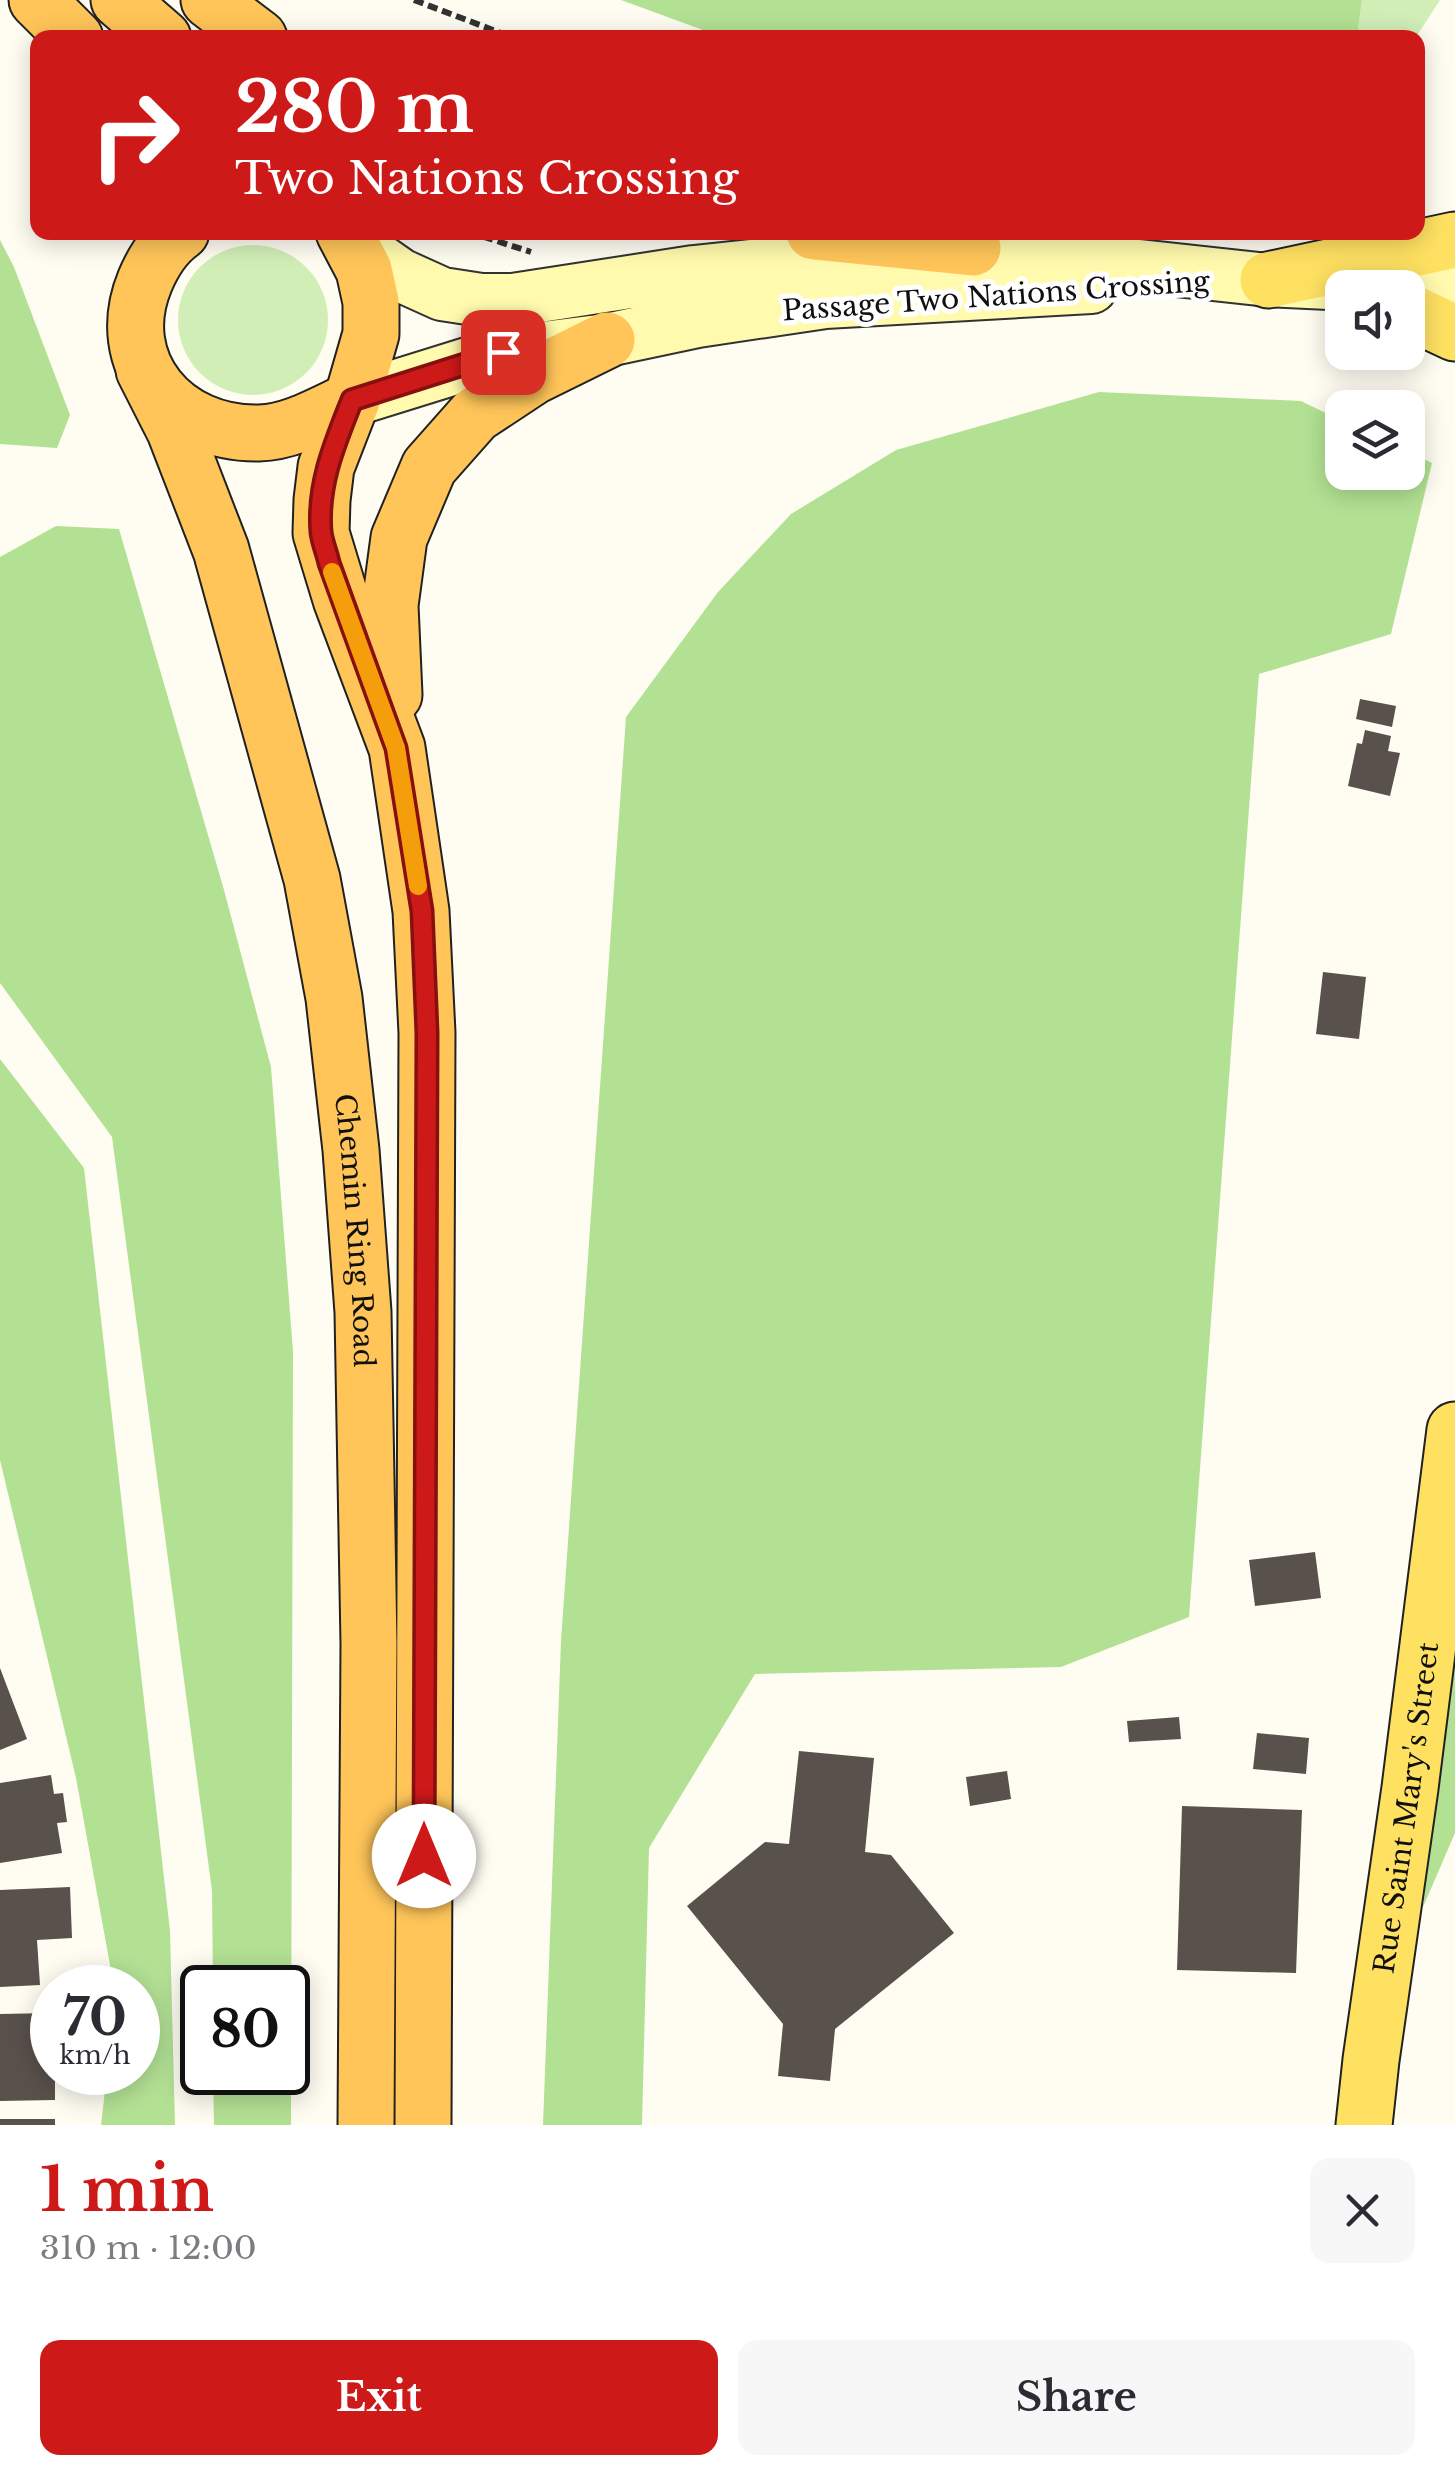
<!DOCTYPE html>
<meta charset="utf-8">
<style>
body{margin:0;font-family:"Libre Baskerville",serif;background:#f7f7f7;color:#2b2b33;height:100vh;display:flex;flex-direction:column;font-size:38px;white-space:nowrap}
*{box-sizing:border-box;margin:0}
p{font-size:32px;color:#7c7c81}
.icon{flex:none;width:55px;height:55px;fill:none;stroke:currentColor;stroke-width:2;stroke-linecap:round;stroke-linejoin:round}
.map{position:relative;height:2125px;overflow:hidden}
.drawer{display:flex;flex-direction:column;background:#fff;flex:1}
.drawer>*{flex:none}
.top-card{position:absolute;left:30px;top:30px;width:1395px;height:210px;border-radius:20px;box-shadow:0 5px 25px #0003;background:#ce1919;color:#fff;overflow:hidden}
.controls{position:absolute;left:1325px;top:270px;display:grid;gap:20px}
.controls a{display:grid;place-items:center;width:100px;height:100px;border-radius:20px;background:#fff;box-shadow:0 5px 25px #0003;font-size:50px}
.speed{position:absolute;left:30px;top:1965px;display:flex;gap:20px;font-size:50px;font-weight:700;text-align:center}
.speed>*{display:grid;place-content:center;width:130px;height:130px;border-radius:50%;background:#fff;box-shadow:0 5px 25px #0003;line-height:1}
.speed small{font-size:25px;font-weight:400}
.speed .limit{border:5px solid #111;border-radius:15px;background:#fff;color:#111}
.pin{position:absolute;display:grid;place-items:center;width:85px;height:85px;color:#fff;margin:-42px;border-radius:20px;box-shadow:0 5px 15px #0006}
.me{position:absolute;width:110px;margin:-55px;rotate:0deg;stroke-linejoin:round;filter:drop-shadow(0 0 8px #0008)}
.turn{display:flex;align-items:center;gap:35px;height:210px;padding:0 40px;font-size:45px}
.turn .icon{width:130px;height:130px;stroke-width:2.5}
.turn b{display:block;font-size:70px;line-height:85px}
.round{display:grid;place-items:center;flex:none;width:105px;height:105px;border-radius:20px;background:#f7f7f7}
.head{display:flex;align-items:center;justify-content:space-between;height:170px;padding:0 40px}
h1{font-size:60px;font-weight:700;line-height:75px;color:#ce1919}
.action{display:flex;gap:20px;margin-top:auto;padding:20px 40px}
.action a{flex:1;height:115px;border-radius:20px;background:#ce1919;color:#fff;font-size:40px;font-weight:700;line-height:115px;text-align:center}
.action a+a{background:#f7f7f7;color:#2b2b33}
.map>svg:first-child{display:block}
.green{fill:#d1eeb7}
.forest{fill:#b3e194}
.building{fill:#59514b}
.lines{fill:none;stroke-linecap:round;stroke-linejoin:round}
.secondary-casing{stroke:#323232;stroke-width:56}
.primary-casing{stroke:#212121;stroke-width:59}
.trunk-casing{stroke:#212121;stroke-width:59}
.path{stroke:#323232;stroke-width:6;stroke-dasharray:10 5;stroke-linecap:butt}
.secondary{stroke:#fffaad;stroke-width:52}
.primary{stroke:#ffe162;stroke-width:55}
.trunk{stroke:#ffc559;stroke-width:55}
.route-casing{stroke:#861010;stroke-width:25}
.route{stroke:#ce1919;stroke-width:18}
.slow{stroke:#f59e0b;stroke-width:18}
.labels{text-anchor:middle;dominant-baseline:central;stroke-width:10;stroke-linejoin:round;paint-order:stroke}
.street-label{font-size:28px;fill:#101010;stroke:#fff}
</style>
<div class="map">
<svg width="1455" height="2125" viewBox="0 0 1455 2125">
<rect width="100%" height="100%" fill="#fffdf2"/>
<path class="green" d="M 1362,0 L 1440,0 L 1416,37 L 1357,37 Z
M178 320a75 75 0 1 1 150 0a75 75 0 1 1-150 0Z"/>
<path class="forest" d="M 621,0 L 1362,0 L 1357,37 L 722,37 Z
M 0,240 L 14,267 L 70,415 L 57,448 L 0,444 Z
M 1099,392 L 1301,401 L 1342,421 L 1342,472 L 1408,472 L 1408,451 L 1432,463 L 1391,634 L 1259,674 L 1189,1617 L 1061,1667 L 755,1674 L 649,1848 L 642,2125 L 543,2125 L 561,1641 L 626,717 L 718,592 L 791,514 L 896,450 Z
M 56,526 L 119,529 L 224,890 L 271,1067 L 293,1351 L 291,2125 L 214,2125 L 213,2073 L 288,2072 L 288,1988 L 213,1987 L 212,1891 L 112,1137 L 0,983 L 0,557 Z
M 0,1059 L 84,1168 L 170,1931 L 175,2125 L 101,2125 L 107,2073 L 138,2072 L 138,1988 L 114,1987 L 76,1778 L 0,1460 Z
M 1455,1622 L 1455,1833 L 1423,1907 Z"/>
<path class="building" d="M 1360,699 L 1396,706 L 1392,727 L 1356,719 Z
M 1365,730 L 1391,736 L 1388,751 L 1400,753 L 1390,796 L 1348,786 L 1357,743 L 1362,744 Z
M 1323,972 L 1366,977 L 1359,1039 L 1316,1034 Z
M 1315,1552 L 1321,1598 L 1255,1606 L 1249,1560 Z
M 0,1668 L 27,1739 L 0,1750 Z
M 1179,1717 L 1181,1739 L 1129,1742 L 1127,1721 Z
M 1257,1733 L 1309,1738 L 1306,1774 L 1253,1769 Z
M 799,1751 L 874,1758 L 865,1852 L 891,1855 L 954,1933 L 835,2029 L 830,2081 L 778,2076 L 783,2024 L 687,1906 L 765,1842 L 789,1844 Z
M 1007,1771 L 1011,1799 L 970,1806 L 966,1777 Z
M 51,1775 L 54,1794 L 63,1793 L 67,1822 L 57,1823 L 62,1853 L 0,1863 L 0,1783 Z
M 1182,1806 L 1302,1810 L 1296,1973 L 1177,1970 Z
M 70,1887 L 72,1938 L 37,1940 L 40,1985 L 0,1987 L 0,1890 Z
M 52,2013 L 52,2072 L 55,2072 L 55,2100 L 0,2101 L 0,2014 Z
M 0,2119 L 55,2119 L 55,2125 L 0,2125 Z"/>
<g class="lines">
<g class="secondary-casing">
<path id="secondary" d="M 347,238 L 400,275 L 442,294 L 481,300 L 513,300 L 694,272 L 789,262 L 973,248 L 1268,280 L 1455,289
M 352,400 L 503,353 L 607,340 L 697,321 L 825,302 L 1091,287"/>
</g>
<g class="primary-casing">
<g id="primary">
<path d="M 1268,280 L 1455,240"/>
<path d="M 1408,311 L 1455,333"/>
<path id="s1" d="M 1364,2125 L 1371,2060 L 1410,1788 L 1455,1430"/>
</g>
</g>
<g class="trunk-casing">
<g id="trunk">
<path d="M 37,0 L 75,38"/>
<path d="M 119,0 L 163,38"/>
<path d="M 209,0 L 259,38"/>
<path d="M 181,232 C 164,244 153,262 145,281 C 111,363 174,435 259,433 C 292,432 322,414 352,400"/>
<path d="M 344,232 L 364,270 L 371,302 L 371,334 L 352,400 L 326,467 L 322,500 L 321,533 L 341,599 L 397,748 L 421,911 L 427,1033 L 423,2125"/>
<path d="M 814,232 L 973,248"/>
<path id="s2" d="M 144,370 L 175,431 L 221,550 L 312,879 L 334,998 L 351,1150 L 363,1312 L 369,1644 L 366,2125"/>
<path d="M 394,695 L 390,605 L 399,538 L 429,467 L 475,415 L 534,376 L 607,340"/>
</g>
</g>
<path class="path" d="M 414,0 L 514,38
M 469,232 L 531,252"/>
<use href="#secondary" class="secondary"/>
<use href="#primary" class="primary"/>
<use href="#trunk" class="trunk"/>
</g>
<g class="lines">
<g class="route-casing">
<path id="route" d="M 424,1856 L 427,1033 L 422,911 L 396,748 L 329,563 C 327,553 322,542 321,532 C 317,484 335,443 352,400 L 503,352"/>
</g>
<use href="#route" class="route"/>
<path class="slow" d="M 332,572 L 396,748 L 418,886"/>
</g>
<g class="labels">
<g class="street-label">
<text transform="translate(996 296) rotate(-4)">Passage Two Nations Crossing</text>
<text stroke="none"><textPath href="#s2" startOffset="892">Chemin Ring Road</textPath></text>
<text stroke="none"><textPath href="#s1" startOffset="320">Rue Saint Mary's Street</textPath></text>
</g>
</g>
</svg>
<div class="controls">
<a><svg class="icon" aria-label="sound" viewBox="0 0 24 24"><path d="M4 9h4l5-4v14l-5-4H4zM17 9q2 3 0 6"/></svg></a>
<a><svg class="icon" aria-label="layers" viewBox="0 0 24 24"><path d="M12 4l9 5-9 5-9-5zM3 14l9 5 9-5"/></svg></a>
</div>
<div class="speed"><div>70<small>km/h</small></div><div class="limit">80</div></div>
<div class="pin" style="left:503px;top:352px;background:#d93025"><svg class="icon" aria-label="arrive" viewBox="0 0 24 24"><path d="M6 21V4h12l-3 4 3 4H6"/></svg></div>
<svg class="me" style="left:424px;top:1856px" viewBox="-20 -20 40 40"><circle r="19" fill="#fff"/><path d="M0-13L10 11 0 6-10 11z" fill="#ce1919"/></svg>
<div class="top-card">
<div class="turn"><svg class="icon" aria-label="right" viewBox="0 0 24 24"><path d="M7 20v-9h11M14 6l5 5-5 5"/></svg><div><b>280 m</b>Two Nations Crossing</div></div>
</div>
</div>
<section class="drawer">
<div class="head"><div><h1>1 min</h1><p>310 m · 12:00</p></div><a class="round"><svg class="icon" aria-label="close" viewBox="0 0 24 24"><path d="M6 6l12 12M18 6L6 18"/></svg></a></div>
<div class="action"><a>Exit</a><a>Share</a></div>
</section>
